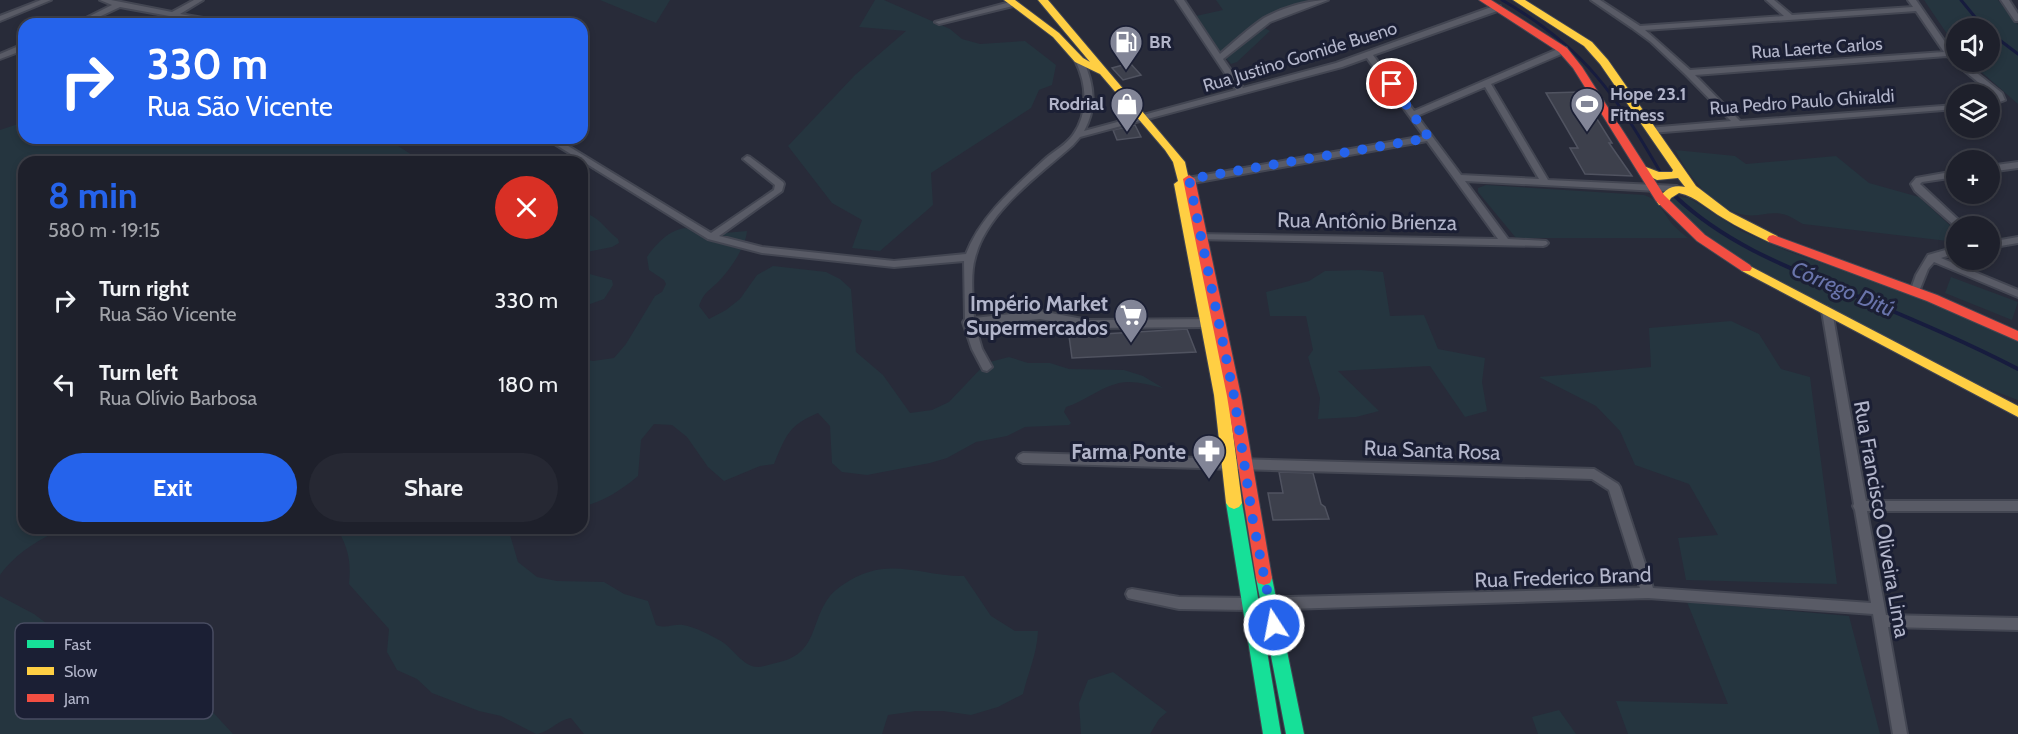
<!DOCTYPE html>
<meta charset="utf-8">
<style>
body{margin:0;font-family:Cabin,sans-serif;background:#262833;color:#f1f3f6;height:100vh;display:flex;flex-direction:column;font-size:22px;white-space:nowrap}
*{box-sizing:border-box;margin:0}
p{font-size:20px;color:#a1a3a9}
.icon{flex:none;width:33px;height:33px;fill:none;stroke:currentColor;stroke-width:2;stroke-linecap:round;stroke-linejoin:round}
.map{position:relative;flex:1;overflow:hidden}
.sheet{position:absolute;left:18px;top:156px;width:570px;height:378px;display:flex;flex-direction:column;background:#1e202b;border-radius:18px;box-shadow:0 3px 9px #0003,0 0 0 2px #3c3e47}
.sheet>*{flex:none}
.hud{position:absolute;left:18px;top:18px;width:570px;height:126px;border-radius:18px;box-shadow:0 3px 9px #0003,0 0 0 2px #3c3e47;background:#2563eb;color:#fff;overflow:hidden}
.tools{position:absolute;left:1946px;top:18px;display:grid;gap:12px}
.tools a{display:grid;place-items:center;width:54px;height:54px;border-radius:50%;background:#1e202b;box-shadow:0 3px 9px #0003,0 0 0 2px #3c3e47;font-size:30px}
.pin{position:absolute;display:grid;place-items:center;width:51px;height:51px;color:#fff;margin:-26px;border:3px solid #fff;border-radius:50%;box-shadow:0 2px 6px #0007}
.me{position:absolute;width:66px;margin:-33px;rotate:349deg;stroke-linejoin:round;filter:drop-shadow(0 0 4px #0008)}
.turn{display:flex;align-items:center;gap:21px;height:126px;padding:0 30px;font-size:27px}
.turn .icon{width:78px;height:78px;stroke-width:2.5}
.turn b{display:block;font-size:42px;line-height:51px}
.round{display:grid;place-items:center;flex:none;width:63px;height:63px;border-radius:32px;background:#262833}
.headline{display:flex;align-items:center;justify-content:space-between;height:102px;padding:0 30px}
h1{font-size:36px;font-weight:700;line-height:45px;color:#2563eb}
.button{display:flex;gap:12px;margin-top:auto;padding:12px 30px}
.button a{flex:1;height:69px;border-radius:36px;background:#2563eb;color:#fff;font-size:24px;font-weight:700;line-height:69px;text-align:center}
.button a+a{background:#262833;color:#f1f3f6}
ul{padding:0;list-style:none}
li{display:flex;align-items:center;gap:18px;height:84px;padding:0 30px}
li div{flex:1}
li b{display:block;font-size:22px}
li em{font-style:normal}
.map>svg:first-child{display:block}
.green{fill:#25353f}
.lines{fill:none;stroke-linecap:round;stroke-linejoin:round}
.stream-far1{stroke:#171c3e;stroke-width:3}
.stream{stroke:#171c3e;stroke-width:4}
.building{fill:#3d404c;stroke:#505360;stroke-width:1.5}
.street-casing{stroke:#434652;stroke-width:4}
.fast-casing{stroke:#434652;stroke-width:2}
.slow-casing{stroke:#434652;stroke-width:2}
.jam-casing{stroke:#434652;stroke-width:2}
.street{fill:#595b66;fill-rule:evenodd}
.fast{fill:#16e098;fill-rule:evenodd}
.slow{fill:#ffcf43;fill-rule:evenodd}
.jam{fill:#f24e42;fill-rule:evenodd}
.route{stroke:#2563eb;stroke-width:10;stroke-dasharray:0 18}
.labels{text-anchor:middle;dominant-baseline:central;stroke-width:6;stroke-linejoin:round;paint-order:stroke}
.far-poi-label{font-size:18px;font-weight:bold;fill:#b2b5ca;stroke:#1b1f34;text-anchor:start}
.far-street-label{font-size:18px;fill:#b2b5ca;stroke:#1b1f34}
.street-label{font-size:21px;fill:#b2b5ca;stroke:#1b1f34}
.poi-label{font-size:21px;font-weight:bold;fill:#b2b5ca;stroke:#1b1f34;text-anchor:end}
.water-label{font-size:22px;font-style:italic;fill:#6974ab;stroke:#1b1f34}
.key{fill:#1b1f34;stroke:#484c61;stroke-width:1.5}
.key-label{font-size:16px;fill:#b2b5ca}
</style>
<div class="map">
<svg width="2018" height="734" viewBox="0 0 2018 734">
<rect width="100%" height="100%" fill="#282b39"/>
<path class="green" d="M 600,0 L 748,0 L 670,0 L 656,23 Z
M 875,0 L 884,0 L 950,29 L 962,39 L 980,44 L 1025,41 L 1056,65 L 1052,85 L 1039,90 L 1031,108 L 931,173 L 933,205 L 880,251 L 852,248 L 862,220 L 832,203 L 788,146 L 855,75 L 906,31 L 859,27 Z
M 1216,0 L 1310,0 L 1276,11 L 1255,23 L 1222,51 L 1218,51 L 1196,16 L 1223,10 Z
M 1924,0 L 1998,0 L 2018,25 L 2018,104 L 1970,62 L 1989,62 L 1989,28 L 1956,28 L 1956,47 Z
M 1263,27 L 1270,31 L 1237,62 L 1231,64 L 1224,56 Z
M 24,122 L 24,138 L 386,138 L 412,155 L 419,162 L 24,162 L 24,528 L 64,528 C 38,540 17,552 0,575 L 0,130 Z
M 1675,150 L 1735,156 L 1746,164 L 1836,156 L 1869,183 L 1919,197 L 1956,231 L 1956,242 L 1803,224 C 1797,221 1789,215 1782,214 C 1770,211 1757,217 1745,215 C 1713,210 1689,176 1675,150 Z
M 1486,185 L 1644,195 C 1660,200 1663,213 1673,225 C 1678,230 1683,234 1688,238 L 1516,238 L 1478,192 L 1478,188 Z
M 1679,197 L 1689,198 L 1741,231 L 1787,251 L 1912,294 L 2018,341 L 2018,400 L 1967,381 L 1784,285 L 1710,241 L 1671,204 L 1672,199 Z
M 588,214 C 602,220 606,230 618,239 L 619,243 L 612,247 L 582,253 L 582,215 Z
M 685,228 L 713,234 L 747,231 C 746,247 728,273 716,284 C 707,292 703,294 699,306 L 709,319 L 726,310 L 740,299 L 757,275 L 773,266 L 826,272 L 840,279 L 851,289 L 856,352 L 883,375 L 910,413 L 932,410 L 949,402 L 986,363 L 1009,357 L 1028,363 L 1050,363 L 1069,369 L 1124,370 L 1143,376 L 1163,388 C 1149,385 1133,380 1119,383 C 1101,387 1085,401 1066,407 L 1064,412 L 1071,423 L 1069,425 L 1025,427 L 1007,436 L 976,442 L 947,458 L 930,463 L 867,475 L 842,472 L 832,463 L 830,426 L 818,413 C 789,425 786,435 774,464 L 760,466 L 724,481 L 708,467 L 687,437 L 672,425 L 654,424 L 641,440 L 638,476 C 620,491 604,501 582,507 L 582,359 L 593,361 L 614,358 L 626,344 L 655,296 L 662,292 L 666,284 L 664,280 L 649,270 L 647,257 C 656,244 669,230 685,228 Z
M 1361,270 L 1383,272 L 1390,316 L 1424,315 L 1438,349 L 1485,358 L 1482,382 L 1487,411 L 1465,417 L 1430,366 L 1338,371 L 1379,411 L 1356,417 L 1318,419 L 1320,398 L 1308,357 L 1313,350 L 1306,316 L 1270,316 L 1266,292 L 1309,281 L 1325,271 Z
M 582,272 L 612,280 L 613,285 L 604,299 L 582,307 Z
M 1951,277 L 2018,302 L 2012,320 L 1945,293 Z
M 1731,321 L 1759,334 L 1781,369 L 1810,377 L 1837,584 L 1686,580 L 1678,538 L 1718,535 L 1689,484 L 1635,465 L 1620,431 L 1596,406 L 1539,377 L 1651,367 L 1649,328 Z
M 322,528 L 508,528 L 518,562 L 537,577 L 557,581 L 604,582 L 624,594 L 648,601 L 656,625 C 666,629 673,624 683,625 C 695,627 710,635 721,641 C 733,648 743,667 758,667 C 763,667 770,664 776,663 C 819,654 809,623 830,596 C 837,587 857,575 869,572 C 900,562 932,577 964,576 L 991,616 L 1015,631 L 1038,631 C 1037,654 1028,673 1023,694 L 998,707 L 971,715 L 943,711 L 916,711 L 888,715 L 882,734 L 584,734 L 571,718 C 557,720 549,733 536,734 L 501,716 L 479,711 L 432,693 L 417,679 L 397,670 L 387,652 L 389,629 L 349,584 C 351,564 349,550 339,532 Z
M 0,596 L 34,614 L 50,626 L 62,639 L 80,648 L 100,653 L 175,689 L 196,694 L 233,734 L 0,734 Z
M 1687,602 L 1849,616 L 1880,734 L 1628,734 L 1616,701 L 1728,704 Z
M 1113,672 L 1167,712 L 1159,719 L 1150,734 L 1081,734 L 1079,703 L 1088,680 Z
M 1559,710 L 1576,734 L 1538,734 L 1532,717 Z"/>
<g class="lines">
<path class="stream-far1" d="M 1502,0 C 1585,48 1615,94 1662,175
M 1961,0 L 1984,28
M 1989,32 L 2018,54"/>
<path class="stream" d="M 1676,197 C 1729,247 1797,271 1864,299 C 1916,321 1968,343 2018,369"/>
</g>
<path class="building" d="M 1130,63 L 1141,75 L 1123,80 L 1112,68 Z
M 1580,92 L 1612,143 L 1609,143 L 1632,176 L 1585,174 L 1570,148 L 1578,148 L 1546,93 Z
M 1135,125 L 1141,137 L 1117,140 L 1113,130 Z
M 1187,329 L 1196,352 L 1072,358 L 1069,336 Z
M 1279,472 L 1313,473 L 1321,504 L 1325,507 L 1329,519 L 1273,520 L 1268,493 L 1283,493 Z"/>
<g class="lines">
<g class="street-casing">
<path id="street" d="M 41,0 L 51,0 L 0,21 L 0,16 Z
M 100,0 L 111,0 L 172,12 L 194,0 L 203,0 L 180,14 L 226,22 L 230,24 L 213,24 L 120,7 L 84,24 L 74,24 L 112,5 Z
M 1176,0 L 1184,0 L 1220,54 C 1234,42 1249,28 1264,18 C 1282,8 1308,0 1328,0 L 1270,22 L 1223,59 L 1243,88 L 1336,63 L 1494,6 L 1500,6 L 1500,10 L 1373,55 L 1414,111 L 1560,48 L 1566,48 L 1566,52 L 1491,84 L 1548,180 L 1677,186 L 1681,189 L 1677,192 L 1465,181 L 1508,239 L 1546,241 L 1548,243 L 1546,245 L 1543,246 L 1193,239 L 1191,237 L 1196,234 L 1498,239 L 1427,141 L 1182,185 L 1179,184 L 1179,180 L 1182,179 L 1424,136 L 1367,58 L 1342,67 L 1080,137 L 1073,145 C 1039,175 986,212 975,258 C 970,274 973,301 974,318 L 1040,311 L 1088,320 L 1213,319 L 1218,323 L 1213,327 L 1088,328 L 1040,319 L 975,325 L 982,349 L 992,367 L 987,371 L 983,370 L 972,349 L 963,322 L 965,319 L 964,261 L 894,267 L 762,253 L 708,239 L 545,138 L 555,138 L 711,233 L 774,190 L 775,185 L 743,159 L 747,156 L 750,157 L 783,182 L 784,184 L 782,191 L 719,236 L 762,247 L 894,261 L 966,254 C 981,215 1015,187 1045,159 C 1054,151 1066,145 1073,135 C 1089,112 1087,84 1075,60 L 1076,58 L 1082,58 L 1083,60 C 1094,83 1097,108 1084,131 L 1236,90 ZM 1485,87 L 1539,179 L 1461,175 L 1417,116 Z
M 1591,0 L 1600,0 L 1640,26 L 1784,16 L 1766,0 L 1774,0 L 1792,15 L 1913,7 L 1908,0 L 1916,0 L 1952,52 L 1956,55 L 1956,62 L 1963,62 L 2002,93 L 2005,100 L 1989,106 L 1989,101 L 1996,99 L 1995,96 L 1956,64 L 1956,61 L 1947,56 L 1695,75 L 1740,121 L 1956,105 L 1956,109 L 1651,133 L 1648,132 L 1648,128 L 1731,121 L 1686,75 L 1651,42 L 1632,28 ZM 1916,11 L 1944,52 L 1690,70 L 1645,30 Z
M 2001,0 L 2009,0 L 2018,14 L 2018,21 L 2015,21 Z
M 1014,1 L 1018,3 L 1017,5 L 939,24 L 935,22 Z
M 21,45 L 24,45 L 24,50 L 0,59 L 0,54 Z
M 2018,162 L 2018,168 L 1989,172 L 1989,166 Z
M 1956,171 L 1956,177 L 1922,182 L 1920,184 L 1965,226 L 1956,227 L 1915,191 L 1911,184 L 1916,178 Z
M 2018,237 L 2018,243 L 1989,248 L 1989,242 Z
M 1956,247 L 1956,253 L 1941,258 L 2018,290 L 2018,297 L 1934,262 L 1928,269 L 1918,294 L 1912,294 L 1910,292 L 1916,275 L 1928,255 Z
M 1827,307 L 1832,311 L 1866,501 L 2018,501 L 2018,511 L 1867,511 L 1886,615 L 2018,618 L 2018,630 L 1888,627 L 1907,734 L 1893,734 L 1873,614 L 1648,598 L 1250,610 L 1179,609 L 1132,599 L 1128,598 L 1126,594 L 1128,590 L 1132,589 L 1179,597 L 1250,598 L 1640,588 L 1609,490 L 1592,479 L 1023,463 L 1019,461 L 1017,458 L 1019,455 L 1023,453 L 1594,469 L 1618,484 L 1620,487 L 1653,588 L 1871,603 L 1855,510 L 1853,506 L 1854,504 L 1822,311 Z"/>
</g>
<g class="fast-casing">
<path id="fast" d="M 1234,497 L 1239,499 L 1242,503 L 1281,734 L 1263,734 L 1226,503 L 1229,499 Z
M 1264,571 L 1270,573 L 1272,578 L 1304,734 L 1286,734 L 1256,578 L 1258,573 Z"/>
</g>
<g class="slow-casing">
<path id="slow" d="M 1004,0 L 1015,0 L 1059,33 L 1083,58 L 1090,62 L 1038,0 L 1048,0 L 1185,162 L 1189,180 L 1185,183 L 1228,395 L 1242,503 L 1239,507 L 1234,509 L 1229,507 L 1226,503 L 1214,395 L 1174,184 L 1178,181 L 1173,162 L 1165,150 L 1100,74 L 1075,62 L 1053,37 Z
M 1513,0 L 1525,0 L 1592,42 L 1608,60 L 1696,186 L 1730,212 L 1777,236 L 1779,239 L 1777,242 L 1769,242 C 1753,234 1737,227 1723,218 C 1707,209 1697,197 1679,193 L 1671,198 L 1667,205 L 1659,205 L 1657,202 C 1663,190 1672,184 1685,187 L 1678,178 L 1657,180 L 1638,171 L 1638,167 L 1646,167 L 1659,172 L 1672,172 L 1673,170 L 1600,64 L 1584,46 Z
M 1746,264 L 2018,406 L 2018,417 L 1742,271 L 1740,268 L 1742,265 Z"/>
</g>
<g class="jam-casing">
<path id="jam" d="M 1479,0 L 1491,0 L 1567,48 L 1582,67 L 1664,195 L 1705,235 L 1750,265 L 1752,268 L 1750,271 L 1742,271 L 1697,241 L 1656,201 L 1573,68 L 1559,52 Z
M 1189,175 L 1195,179 L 1241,396 L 1272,578 L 1270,583 L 1264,585 L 1258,583 L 1256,578 L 1227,396 L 1183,179 Z
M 1773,235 L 1937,295 L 2018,331 L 2018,341 L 1927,301 L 1769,242 L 1767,239 L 1769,236 Z"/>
</g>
<use href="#street" class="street"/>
<use href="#fast" class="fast"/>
<use href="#slow" class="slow"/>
<use href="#jam" class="jam"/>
</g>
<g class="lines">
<path class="route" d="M 1274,625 L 1253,521 L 1234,396 L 1189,179 L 1429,138 L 1392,84"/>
</g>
<defs>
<g id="fuel-pin" transform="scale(1.725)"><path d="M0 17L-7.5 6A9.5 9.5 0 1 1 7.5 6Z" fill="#828597" stroke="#1b1f34"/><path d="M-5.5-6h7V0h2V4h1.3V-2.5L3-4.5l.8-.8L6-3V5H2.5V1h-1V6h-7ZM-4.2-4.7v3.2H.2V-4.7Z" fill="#fff"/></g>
<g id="shop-pin" transform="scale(1.725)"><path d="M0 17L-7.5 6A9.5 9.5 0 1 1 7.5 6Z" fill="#828597" stroke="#1b1f34"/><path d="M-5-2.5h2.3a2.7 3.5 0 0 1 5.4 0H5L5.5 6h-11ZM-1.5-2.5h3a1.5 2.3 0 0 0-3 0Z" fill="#fff"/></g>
<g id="stadium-pin" transform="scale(1.725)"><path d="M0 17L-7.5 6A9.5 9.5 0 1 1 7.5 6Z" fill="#828597" stroke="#1b1f34"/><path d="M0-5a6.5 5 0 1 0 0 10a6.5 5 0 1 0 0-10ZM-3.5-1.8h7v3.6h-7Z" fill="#fff"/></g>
<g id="supermarket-pin" transform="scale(1.725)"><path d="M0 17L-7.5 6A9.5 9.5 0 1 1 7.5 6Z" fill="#828597" stroke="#1b1f34"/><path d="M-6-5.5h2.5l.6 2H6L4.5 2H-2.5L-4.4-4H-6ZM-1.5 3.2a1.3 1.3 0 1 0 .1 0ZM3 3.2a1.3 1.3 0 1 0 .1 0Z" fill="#fff"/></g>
<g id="pharmacy-pin" transform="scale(1.725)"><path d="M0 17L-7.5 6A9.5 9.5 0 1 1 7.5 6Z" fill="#828597" stroke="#1b1f34"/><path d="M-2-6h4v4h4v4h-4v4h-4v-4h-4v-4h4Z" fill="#fff"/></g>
</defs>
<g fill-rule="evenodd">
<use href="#fuel-pin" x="1126" y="42"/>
<use href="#shop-pin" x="1127" y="104"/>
<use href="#stadium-pin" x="1587" y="104"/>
<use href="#supermarket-pin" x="1131" y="315"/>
<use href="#pharmacy-pin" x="1209" y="451"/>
</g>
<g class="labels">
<g class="far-poi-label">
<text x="1149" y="42">BR</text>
<text x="1610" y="94">Hope 23.1<tspan x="1610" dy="21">Fitness</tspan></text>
<text x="1104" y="104" text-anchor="end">Rodrial</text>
</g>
<g class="far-street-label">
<text transform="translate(1817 48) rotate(-4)">Rua Laerte Carlos</text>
<text transform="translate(1300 57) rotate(-17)">Rua Justino Gomide Bueno</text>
<text transform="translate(1802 102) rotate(-4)">Rua Pedro Paulo Ghiraldi</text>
</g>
<g class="street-label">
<text transform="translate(1367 221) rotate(1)">Rua Antônio Brienza</text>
<text transform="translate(1432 450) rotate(2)">Rua Santa Rosa</text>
<text transform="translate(1882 519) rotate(80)">Rua Francisco Oliveira Lima</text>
<text transform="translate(1563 577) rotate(-2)">Rua Frederico Brand</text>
</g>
<g class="poi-label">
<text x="1108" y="303">Império Market<tspan x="1108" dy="24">Supermercados</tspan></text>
<text x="1186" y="451">Farma Ponte</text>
</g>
<g class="water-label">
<text transform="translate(1843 289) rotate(23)">Córrego Ditú</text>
</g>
</g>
<rect x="15" y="623" width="198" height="96" rx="9" class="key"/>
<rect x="27" y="640" width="27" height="8" fill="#16e098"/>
<rect x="27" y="667" width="27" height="8" fill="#ffcf43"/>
<rect x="27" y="694" width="27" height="8" fill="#f24e42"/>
<g class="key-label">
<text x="64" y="650">Fast</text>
<text x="64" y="677">Slow</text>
<text x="64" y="704">Jam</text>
</g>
</svg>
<div class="tools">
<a><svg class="icon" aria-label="sound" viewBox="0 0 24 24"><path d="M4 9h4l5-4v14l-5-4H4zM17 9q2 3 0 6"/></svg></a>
<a><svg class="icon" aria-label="layers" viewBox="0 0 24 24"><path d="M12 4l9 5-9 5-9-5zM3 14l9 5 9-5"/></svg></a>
<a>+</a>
<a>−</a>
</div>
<div class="pin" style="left:1392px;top:84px;background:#d93025"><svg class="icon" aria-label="arrive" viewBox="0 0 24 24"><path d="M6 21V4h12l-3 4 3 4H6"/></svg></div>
<svg class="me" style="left:1274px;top:625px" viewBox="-20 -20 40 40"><circle r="17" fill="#2563eb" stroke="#fff" stroke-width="3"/><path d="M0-11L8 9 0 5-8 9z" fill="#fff"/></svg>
<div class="hud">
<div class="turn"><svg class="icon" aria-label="right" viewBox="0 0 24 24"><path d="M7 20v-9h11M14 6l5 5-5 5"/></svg><div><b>330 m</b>Rua São Vicente</div></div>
</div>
<section class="sheet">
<div class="headline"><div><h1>8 min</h1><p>580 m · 19:15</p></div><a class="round" style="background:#d93025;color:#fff"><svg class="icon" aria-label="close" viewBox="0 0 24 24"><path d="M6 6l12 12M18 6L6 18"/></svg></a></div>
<ul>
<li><svg class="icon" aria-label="right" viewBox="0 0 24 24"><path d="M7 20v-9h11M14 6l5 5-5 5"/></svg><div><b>Turn right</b><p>Rua São Vicente</p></div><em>330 m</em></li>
<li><svg class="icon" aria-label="left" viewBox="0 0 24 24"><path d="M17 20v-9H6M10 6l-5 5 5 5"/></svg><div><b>Turn left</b><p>Rua Olívio Barbosa</p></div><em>180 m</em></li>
</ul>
<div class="button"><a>Exit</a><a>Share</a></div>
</section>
</div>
